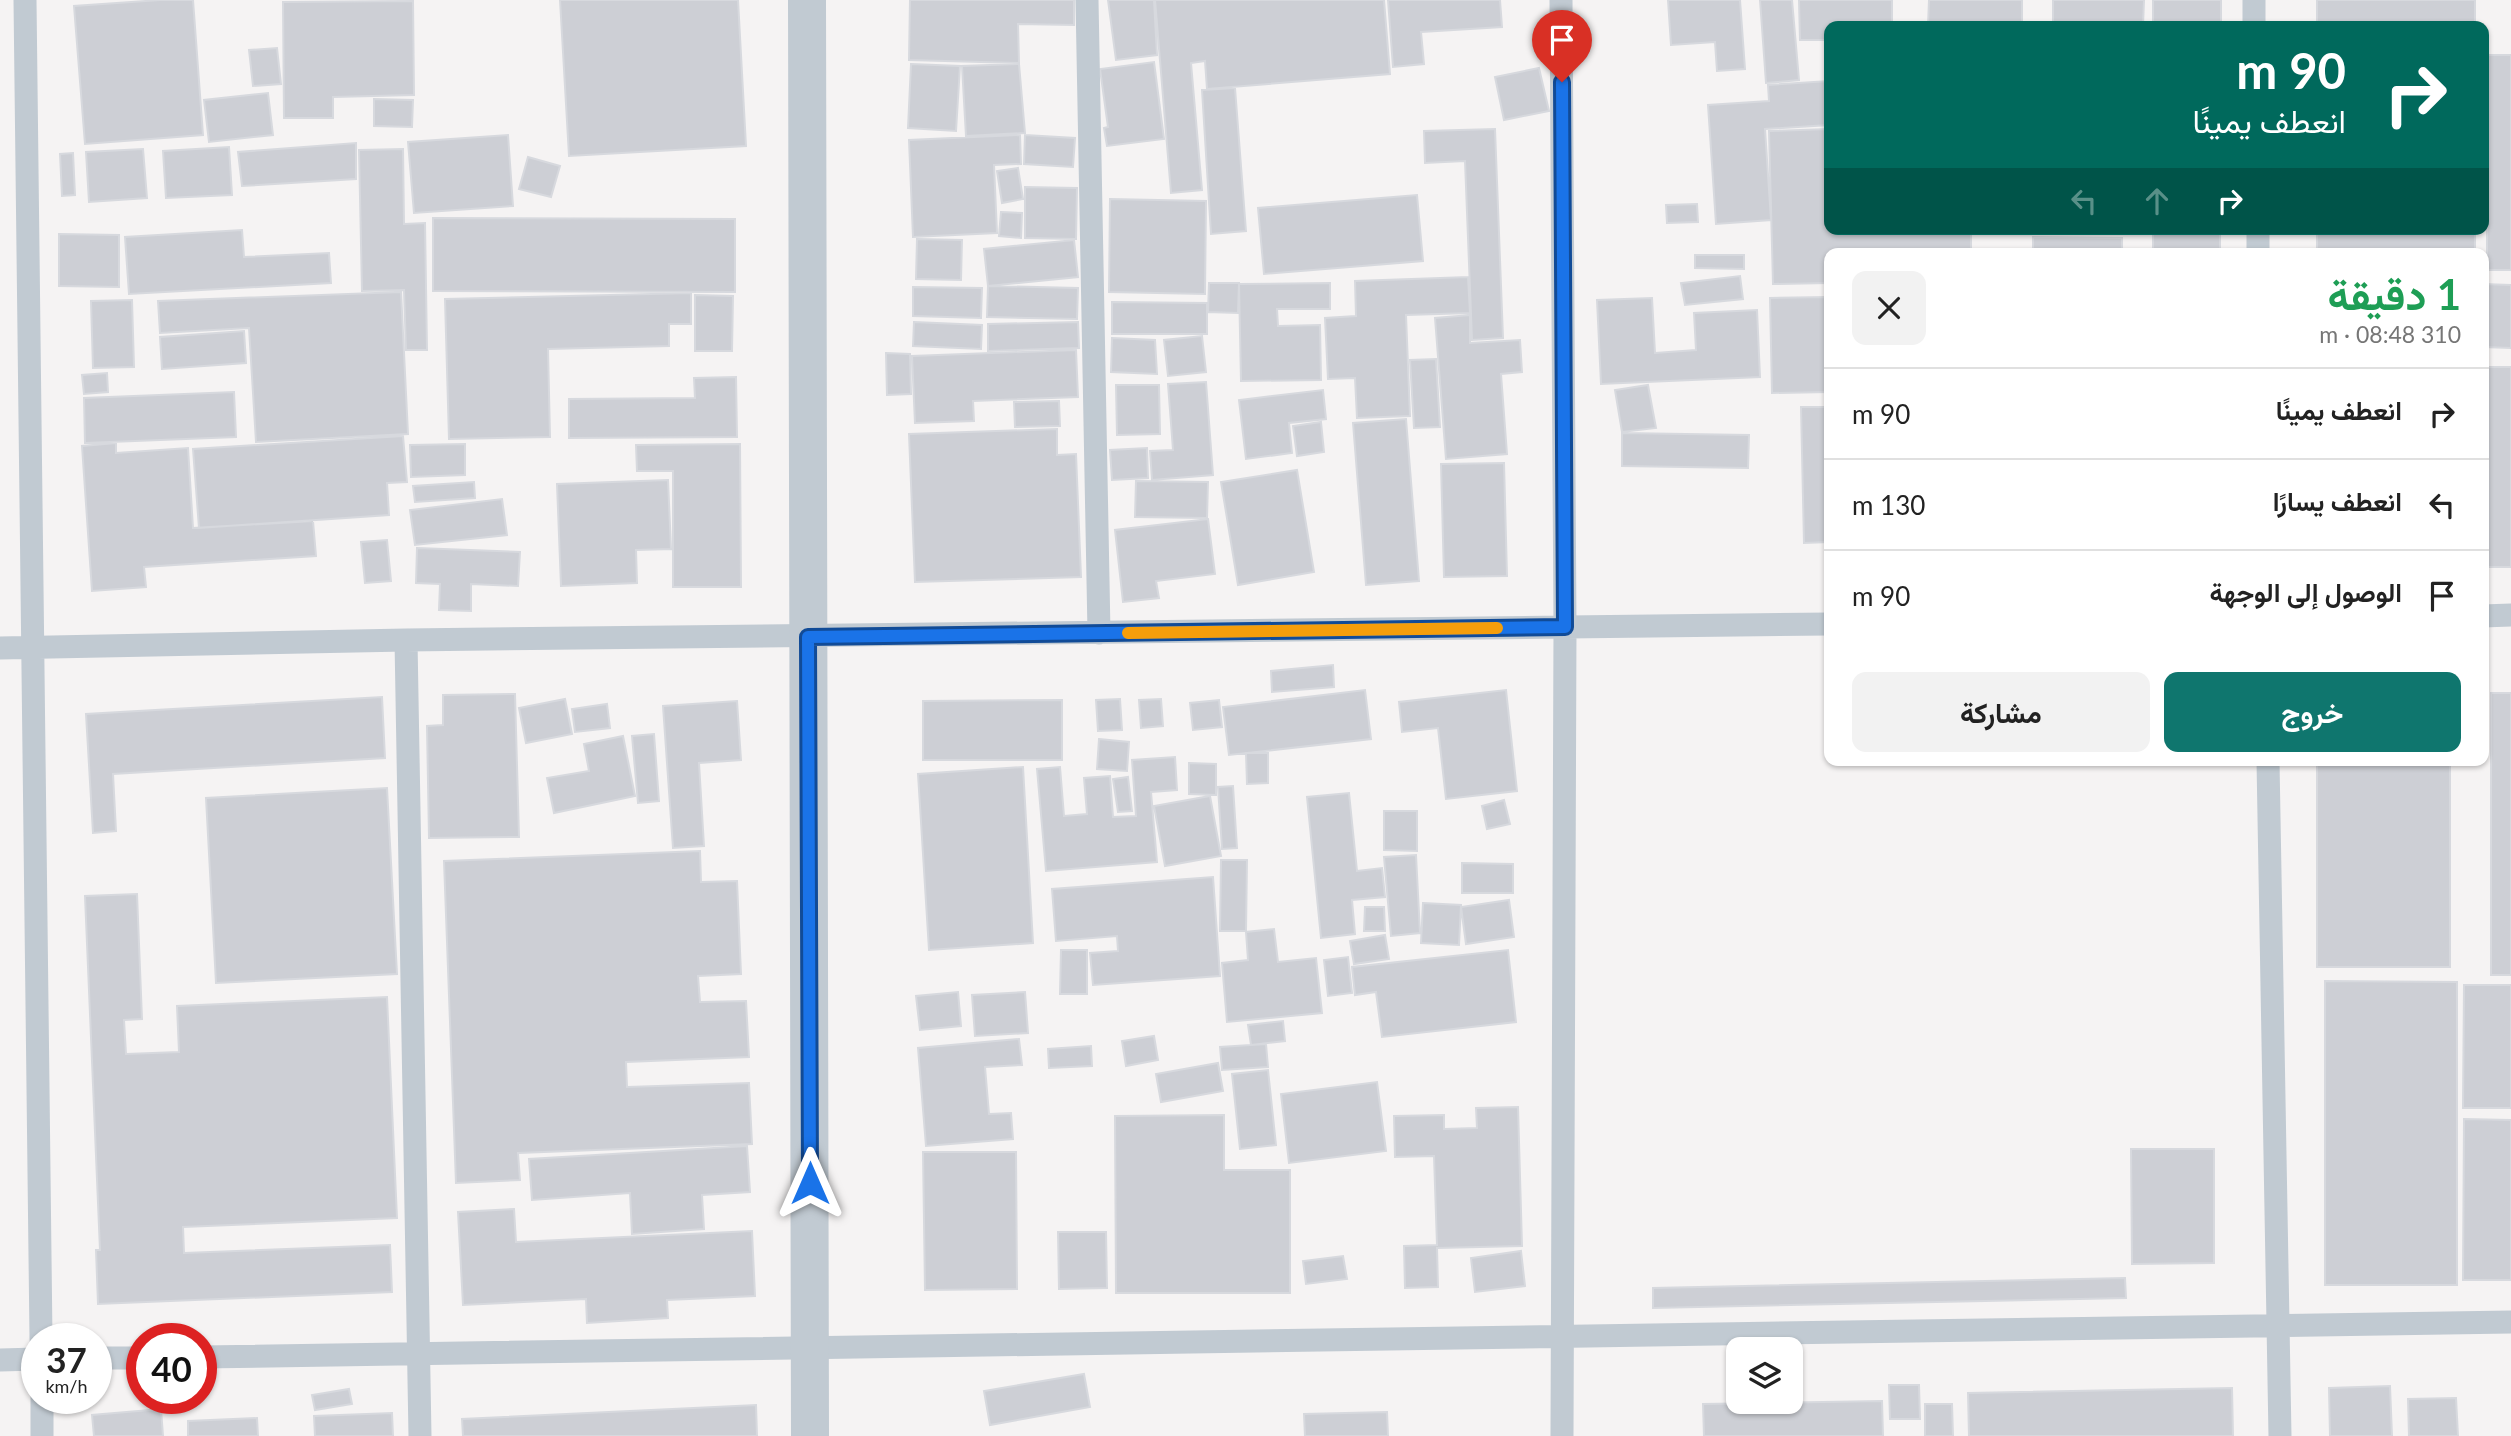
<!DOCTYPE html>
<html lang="ar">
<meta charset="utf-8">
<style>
body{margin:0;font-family:Lato,Vazirmatn,sans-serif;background:#f2f2f2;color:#222;direction:rtl;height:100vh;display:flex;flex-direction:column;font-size:26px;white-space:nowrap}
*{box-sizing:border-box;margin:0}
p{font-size:23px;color:#767676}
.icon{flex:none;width:38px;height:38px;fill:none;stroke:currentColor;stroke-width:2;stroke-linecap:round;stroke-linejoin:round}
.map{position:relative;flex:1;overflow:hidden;direction:ltr}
.side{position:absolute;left:1824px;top:248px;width:665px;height:518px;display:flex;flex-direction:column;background:#fff;border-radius:14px;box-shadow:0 2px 5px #0004;direction:rtl}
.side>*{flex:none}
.guide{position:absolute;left:1824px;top:21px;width:665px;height:214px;border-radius:14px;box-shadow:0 2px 5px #0004;direction:rtl;background:#00695c;color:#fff;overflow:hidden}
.buttons{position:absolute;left:1726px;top:1337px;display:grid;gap:14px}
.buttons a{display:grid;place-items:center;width:77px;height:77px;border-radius:14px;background:#fff;box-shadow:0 2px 5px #0004;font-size:35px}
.speed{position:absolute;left:21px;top:1323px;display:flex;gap:14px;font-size:35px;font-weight:700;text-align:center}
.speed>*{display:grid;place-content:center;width:91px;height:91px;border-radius:50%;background:#fff;box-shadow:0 2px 5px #0004;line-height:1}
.speed small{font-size:18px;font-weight:400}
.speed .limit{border:10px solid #d22;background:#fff;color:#111}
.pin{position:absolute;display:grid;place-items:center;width:60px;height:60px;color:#fff;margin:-72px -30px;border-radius:50% 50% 50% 0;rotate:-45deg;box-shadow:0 0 7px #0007}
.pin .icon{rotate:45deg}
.me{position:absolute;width:77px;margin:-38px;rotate:0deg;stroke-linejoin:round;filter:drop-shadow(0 0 5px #0008)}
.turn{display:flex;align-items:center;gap:24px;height:147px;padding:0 28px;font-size:32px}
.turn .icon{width:91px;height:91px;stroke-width:2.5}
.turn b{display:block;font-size:49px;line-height:60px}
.lanes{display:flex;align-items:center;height:66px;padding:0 28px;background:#0003;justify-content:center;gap:35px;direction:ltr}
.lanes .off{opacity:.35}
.round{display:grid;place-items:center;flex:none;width:74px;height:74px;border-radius:14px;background:#f2f2f2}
.overview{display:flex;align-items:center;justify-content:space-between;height:119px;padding:0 28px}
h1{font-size:42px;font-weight:700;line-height:52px;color:#1e9e55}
.button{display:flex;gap:14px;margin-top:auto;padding:14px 28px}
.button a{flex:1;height:80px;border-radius:14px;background:#0f766e;color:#fff;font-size:28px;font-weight:700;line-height:80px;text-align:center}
.button a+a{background:#f2f2f2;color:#222}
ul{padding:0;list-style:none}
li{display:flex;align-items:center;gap:21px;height:91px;padding:0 28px;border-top:2px solid #e0e0e0}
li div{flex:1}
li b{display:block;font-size:26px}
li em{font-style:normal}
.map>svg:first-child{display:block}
.building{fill:#cdcfd5;stroke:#d7d9de;stroke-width:2}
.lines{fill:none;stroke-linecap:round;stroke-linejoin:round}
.service{stroke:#c1cad2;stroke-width:23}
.tertiary{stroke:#c1cad2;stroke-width:38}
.route-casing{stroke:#114b97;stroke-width:18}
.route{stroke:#1a73e8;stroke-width:12}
.slow{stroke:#f59e0b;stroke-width:12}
</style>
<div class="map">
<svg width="2511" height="1436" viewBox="0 0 2511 1436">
<rect width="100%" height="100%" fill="#f5f3f3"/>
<path class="building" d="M 160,0 L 193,0 L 203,135 L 85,144 L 74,6 Z
M 560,0 L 738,0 L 746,146 L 569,156 Z
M 910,0 L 1074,0 L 1074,25 L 1018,24 L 1019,63 L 909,60 Z
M 1108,0 L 1154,0 L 1157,55 L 1116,60 Z
M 1155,0 L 1384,0 L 1390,74 L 1207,89 L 1205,61 L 1191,63 L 1202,190 L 1171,193 Z
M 1388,0 L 1500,0 L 1502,27 L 1421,32 L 1424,64 L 1393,67 Z
M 1668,0 L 1740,0 L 1745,69 L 1717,71 L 1715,42 L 1671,45 Z
M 1760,0 L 1792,0 L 1799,80 L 1766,83 Z
M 1799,0 L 1892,0 L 1892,26 L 1829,26 L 1829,40 L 1800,40 Z
M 1929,0 L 2022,0 L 2022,26 L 1928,26 Z
M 2053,0 L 2144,0 L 2143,26 L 2053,26 Z
M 2153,0 L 2221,0 L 2221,26 L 2153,26 Z
M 2317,0 L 2475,0 L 2475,26 L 2317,26 Z
M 413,1 L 414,95 L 333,97 L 333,118 L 284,118 L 283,2 Z
M 277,48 L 281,84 L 253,86 L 249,50 Z
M 2487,55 L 2511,55 L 2511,270 L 2487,270 Z
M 1154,62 L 1164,139 L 1107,146 L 1104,128 L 1108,127 L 1100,69 Z
M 911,64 L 960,66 L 956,131 L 908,128 Z
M 1019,64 L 1025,133 L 966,136 L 962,66 Z
M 1539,68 L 1549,111 L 1504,120 L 1495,77 Z
M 1829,81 L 1829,125 L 1765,129 L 1771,220 L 1716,224 L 1708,105 L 1769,101 L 1768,85 Z
M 1235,88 L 1246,231 L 1211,234 L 1202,90 Z
M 268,93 L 273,135 L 209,142 L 204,100 Z
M 374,99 L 413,100 L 412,127 L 374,126 Z
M 1495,129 L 1503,338 L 1472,340 L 1465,161 L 1425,163 L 1424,131 Z
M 1829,129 L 1829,229 L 1895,229 L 1896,232 L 1971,230 L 1971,254 L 1829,254 L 1829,283 L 1773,284 L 1769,131 Z
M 508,135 L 513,206 L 414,213 L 408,142 Z
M 1020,135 L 1021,164 L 994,165 L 997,233 L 913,237 L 909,140 Z
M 1025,135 L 1075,138 L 1073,167 L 1024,164 Z
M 356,143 L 356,179 L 242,186 L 238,152 Z
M 229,147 L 232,195 L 166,198 L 163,151 Z
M 143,149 L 147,198 L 89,202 L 86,152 Z
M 403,149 L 404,224 L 425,223 L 427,350 L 406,350 L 404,290 L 362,291 L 359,150 Z
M 73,153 L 75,195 L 62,196 L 60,154 Z
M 528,157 L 560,166 L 551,197 L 519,189 Z
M 1018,168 L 1023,199 L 1002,203 L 997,171 Z
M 1025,187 L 1077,188 L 1076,239 L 1025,238 Z
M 1417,195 L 1423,261 L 1264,274 L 1258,208 Z
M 1110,199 L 1206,201 L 1205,294 L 1109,292 Z
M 1697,204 L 1698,222 L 1667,223 L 1666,205 Z
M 1001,212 L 1022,213 L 1021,238 L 999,236 Z
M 433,218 L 735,219 L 735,292 L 433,291 Z
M 2153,229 L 2220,229 L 2220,254 L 2153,254 Z
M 2317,229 L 2475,229 L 2475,254 L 2317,254 Z
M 242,230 L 244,257 L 329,253 L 331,283 L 129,294 L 125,237 Z
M 59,234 L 119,235 L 119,287 L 59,286 Z
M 2033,237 L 2122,238 L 2122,254 L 2033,254 Z
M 917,239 L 962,240 L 961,280 L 916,279 Z
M 1074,240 L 1078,277 L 988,286 L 984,249 Z
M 1695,255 L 1744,255 L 1744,269 L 1695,268 Z
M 1740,276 L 1743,299 L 1685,305 L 1681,283 Z
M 1468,277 L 1470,313 L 1406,315 L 1410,416 L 1357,418 L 1355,378 L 1328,379 L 1325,318 L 1356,316 L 1355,281 Z
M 1209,283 L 1239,283 L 1238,313 L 1208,312 Z
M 1330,283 L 1330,309 L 1277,309 L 1278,326 L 1320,325 L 1321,380 L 1241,381 L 1239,284 Z
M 2483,284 L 2511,285 L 2511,348 L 2483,347 Z
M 988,286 L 1078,288 L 1077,319 L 987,317 Z
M 913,287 L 982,288 L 981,318 L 913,316 Z
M 401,292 L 408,434 L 256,442 L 249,328 L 160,333 L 158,301 Z
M 691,293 L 691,324 L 669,324 L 669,346 L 548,349 L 550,437 L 449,439 L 445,299 Z
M 695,295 L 733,296 L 732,351 L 695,351 Z
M 1829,297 L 1829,392 L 1772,393 L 1770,298 Z
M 1652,298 L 1655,353 L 1696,350 L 1694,313 L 1757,310 L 1760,377 L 1601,384 L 1597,300 Z
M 132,300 L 134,367 L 93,368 L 91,301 Z
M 1112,302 L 1207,303 L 1207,334 L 1112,334 Z
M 1470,315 L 1470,343 L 1520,340 L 1522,372 L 1501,374 L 1507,454 L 1446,459 L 1435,318 Z
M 914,322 L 982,325 L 981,349 L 913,346 Z
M 1078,322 L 1079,348 L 988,351 L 988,324 Z
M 244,331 L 246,363 L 162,369 L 160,337 Z
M 1202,336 L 1206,372 L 1168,376 L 1164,340 Z
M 1112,338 L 1155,340 L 1157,374 L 1111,372 Z
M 1076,350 L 1078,397 L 973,401 L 974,421 L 915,423 L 912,356 Z
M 886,353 L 910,354 L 911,394 L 887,395 Z
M 1436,359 L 1440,427 L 1414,428 L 1410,360 Z
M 2484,367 L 2511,367 L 2511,567 L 2483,567 Z
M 107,373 L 108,392 L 84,394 L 82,375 Z
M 736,377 L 737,437 L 569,438 L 569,399 L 695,398 L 694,378 Z
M 1206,382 L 1213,475 L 1152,480 L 1150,451 L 1173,450 L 1168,384 Z
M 1116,385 L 1159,385 L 1160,434 L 1117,435 Z
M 1648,385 L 1656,428 L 1622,432 L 1615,390 Z
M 1323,390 L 1326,419 L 1289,423 L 1292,453 L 1246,459 L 1239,400 Z
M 234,392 L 236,437 L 85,443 L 84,398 Z
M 1059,401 L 1060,426 L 1015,427 L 1014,402 Z
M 1801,407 L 1829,407 L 1829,542 L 1804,543 Z
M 1406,419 L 1419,581 L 1366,585 L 1353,423 Z
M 1321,422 L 1324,452 L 1297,456 L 1293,426 Z
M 1057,429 L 1057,455 L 1076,454 L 1081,577 L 915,582 L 909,434 Z
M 1622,433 L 1749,435 L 1748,468 L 1622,466 Z
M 403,436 L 407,482 L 387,483 L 389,515 L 199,528 L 193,449 Z
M 116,443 L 116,453 L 188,448 L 193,528 L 313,521 L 316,556 L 144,567 L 146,587 L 92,591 L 82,446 Z
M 465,444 L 465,475 L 411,477 L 410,445 Z
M 740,444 L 741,587 L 673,587 L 673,471 L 637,471 L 636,445 Z
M 1147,448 L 1148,478 L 1112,480 L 1110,450 Z
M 1504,463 L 1507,576 L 1444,577 L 1441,464 Z
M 1297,470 L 1314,572 L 1238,585 L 1221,482 Z
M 668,480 L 671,549 L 636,550 L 637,583 L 561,586 L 557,484 Z
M 1136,481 L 1208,482 L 1207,518 L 1135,517 Z
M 474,482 L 475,498 L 415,502 L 413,486 Z
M 502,499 L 507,535 L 415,545 L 410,510 Z
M 1208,519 L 1215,574 L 1156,581 L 1159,598 L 1123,602 L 1115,530 Z
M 387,540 L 391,581 L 365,583 L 361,542 Z
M 417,548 L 520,552 L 518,586 L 471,584 L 471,611 L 439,610 L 440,584 L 416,583 Z
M 1333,665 L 1334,687 L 1272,692 L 1271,671 Z
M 1365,690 L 1371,739 L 1229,755 L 1223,707 Z
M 1506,690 L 1517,791 L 1446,799 L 1438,728 L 1402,732 L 1399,702 Z
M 2491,693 L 2511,693 L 2511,975 L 2491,975 Z
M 515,694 L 519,837 L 429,838 L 427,726 L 443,725 L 443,695 Z
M 382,697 L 385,758 L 113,774 L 116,831 L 93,833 L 86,714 Z
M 565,699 L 572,734 L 526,743 L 519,708 Z
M 1120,699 L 1122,730 L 1098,731 L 1096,700 Z
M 1161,699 L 1163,726 L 1141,728 L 1139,700 Z
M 1062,700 L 1062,760 L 923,760 L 923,701 Z
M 1219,700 L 1222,727 L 1193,730 L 1190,703 Z
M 737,701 L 741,760 L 699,763 L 704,846 L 673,848 L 663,706 Z
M 607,704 L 610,728 L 575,732 L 572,709 Z
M 654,734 L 659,801 L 638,803 L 632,736 Z
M 623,736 L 635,796 L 554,813 L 547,778 L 589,771 L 584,744 Z
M 1099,739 L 1129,742 L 1127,771 L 1097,769 Z
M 1246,753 L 1268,753 L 1268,783 L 1247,784 Z
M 1175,757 L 1177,790 L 1151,792 L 1157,862 L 1046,871 L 1037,769 L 1060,767 L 1064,816 L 1087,814 L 1084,778 L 1110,776 L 1113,817 L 1136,816 L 1132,760 Z
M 2317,761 L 2450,761 L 2450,967 L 2317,967 Z
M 1189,763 L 1216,764 L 1216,795 L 1189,794 Z
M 1023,767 L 1033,943 L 929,950 L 918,774 Z
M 1128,777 L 1132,811 L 1118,812 L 1113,779 Z
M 1233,786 L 1237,848 L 1222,849 L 1218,787 Z
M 387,788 L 397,974 L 216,983 L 206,798 Z
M 1349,793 L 1357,871 L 1382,868 L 1385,897 L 1352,900 L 1355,934 L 1321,938 L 1307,797 Z
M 1210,796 L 1221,856 L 1165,866 L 1154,806 Z
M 1504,800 L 1510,824 L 1487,829 L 1482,806 Z
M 1384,811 L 1417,811 L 1417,851 L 1384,850 Z
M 700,851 L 701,882 L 737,881 L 741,974 L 698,976 L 700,1002 L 746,1001 L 749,1057 L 626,1062 L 627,1087 L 749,1083 L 752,1144 L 518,1153 L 520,1180 L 456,1183 L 444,861 Z
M 1416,855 L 1420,933 L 1391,936 L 1384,857 Z
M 1221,860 L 1247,860 L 1246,931 L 1220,931 Z
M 1462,863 L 1513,864 L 1513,893 L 1462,893 Z
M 1213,877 L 1220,976 L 1093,985 L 1090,953 L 1118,951 L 1117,936 L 1056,941 L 1052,889 Z
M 137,894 L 142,1019 L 124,1020 L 126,1054 L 179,1052 L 177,1006 L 387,997 L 397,1218 L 183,1227 L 184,1253 L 390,1245 L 392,1292 L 98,1304 L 96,1250 L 100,1250 L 85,896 Z
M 1509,900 L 1514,937 L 1466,944 L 1461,907 Z
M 1423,903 L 1461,905 L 1459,945 L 1421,943 Z
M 1365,907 L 1384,907 L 1385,931 L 1364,931 Z
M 1274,929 L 1278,962 L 1316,958 L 1322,1013 L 1227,1022 L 1222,963 L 1248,960 L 1246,932 Z
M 1385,935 L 1389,959 L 1354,964 L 1350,941 Z
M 1061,950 L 1087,950 L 1087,994 L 1060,994 Z
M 1508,950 L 1516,1022 L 1382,1037 L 1376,992 L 1355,995 L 1352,967 Z
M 1348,957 L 1352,993 L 1328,996 L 1324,960 Z
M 2325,981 L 2457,982 L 2457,1285 L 2325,1285 Z
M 2464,985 L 2511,985 L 2511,1108 L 2463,1108 Z
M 958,992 L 961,1026 L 920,1030 L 916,996 Z
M 1025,992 L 1028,1033 L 975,1036 L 972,995 Z
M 1283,1021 L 1285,1041 L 1251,1045 L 1248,1025 Z
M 1154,1036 L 1158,1060 L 1126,1066 L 1122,1041 Z
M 1019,1039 L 1022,1065 L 985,1067 L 989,1114 L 1011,1113 L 1013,1139 L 926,1146 L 918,1048 Z
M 1266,1044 L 1268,1067 L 1222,1070 L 1220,1047 Z
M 1091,1046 L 1092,1066 L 1049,1068 L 1048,1049 Z
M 1218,1063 L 1223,1091 L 1161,1102 L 1156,1074 Z
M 1268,1070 L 1276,1145 L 1240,1149 L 1232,1074 Z
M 1377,1082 L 1386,1151 L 1289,1163 L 1281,1094 Z
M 1518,1107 L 1522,1246 L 1437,1248 L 1438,1287 L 1405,1288 L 1404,1246 L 1437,1245 L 1434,1156 L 1395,1157 L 1394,1116 L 1444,1115 L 1444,1129 L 1477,1128 L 1476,1108 Z
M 1224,1115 L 1224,1170 L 1290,1170 L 1290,1293 L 1116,1293 L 1115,1116 Z
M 2464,1119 L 2511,1120 L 2511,1280 L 2463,1280 Z
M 747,1146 L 750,1192 L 702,1195 L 704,1229 L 632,1234 L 630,1193 L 532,1200 L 529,1159 Z
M 2131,1149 L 2214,1149 L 2214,1263 L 2132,1264 Z
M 923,1152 L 1016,1152 L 1017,1289 L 925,1290 Z
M 514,1209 L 516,1242 L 752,1231 L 755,1296 L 667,1300 L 668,1318 L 587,1323 L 586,1299 L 463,1305 L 458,1212 Z
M 1058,1232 L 1106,1232 L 1107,1288 L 1059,1289 Z
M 1521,1251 L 1525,1286 L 1475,1292 L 1471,1258 Z
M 1343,1256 L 1347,1279 L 1306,1284 L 1303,1261 Z
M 2125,1278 L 2126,1298 L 1653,1308 L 1653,1288 Z
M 1084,1374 L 1090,1407 L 990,1425 L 984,1391 Z
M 1889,1385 L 1919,1385 L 1920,1419 L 1890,1419 Z
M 2390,1386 L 2392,1436 L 2330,1436 L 2329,1388 Z
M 2232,1388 L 2233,1436 L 1969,1436 L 1968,1393 Z
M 349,1389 L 352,1404 L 315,1410 L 312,1395 Z
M 2456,1398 L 2458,1436 L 2409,1436 L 2408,1399 Z
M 1882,1401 L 1883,1436 L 1704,1436 L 1703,1404 Z
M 1925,1404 L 1952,1404 L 1953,1436 L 1925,1436 Z
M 756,1405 L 757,1436 L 463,1436 L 462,1419 Z
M 161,1409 L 163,1436 L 94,1436 L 92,1415 Z
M 1387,1412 L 1388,1436 L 1305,1436 L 1304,1414 Z
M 392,1413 L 393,1436 L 315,1436 L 314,1416 Z
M 257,1418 L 258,1436 L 188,1436 L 188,1421 Z"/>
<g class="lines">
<path class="service" d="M 25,0 L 41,1339
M 1087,0 L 1099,633
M 1561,0 L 1565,627 L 1562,1436
M 2254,0 L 2254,26
M 2258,229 L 2258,254
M 2483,616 L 2511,615
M 406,640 L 420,1436
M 0,648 L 406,640 L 1829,624
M 2268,761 L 2280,1436
M 201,1357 L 2511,1322
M 96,1358 L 142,1358
M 0,1360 L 37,1359
M 42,1398 L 42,1436"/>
<path class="tertiary" d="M 807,0 L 810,1436"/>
</g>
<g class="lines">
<g class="route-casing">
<path id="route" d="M 810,1183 L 808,637 L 1565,627 L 1562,82"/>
</g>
<use href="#route" class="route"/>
<path class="slow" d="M 1128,633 L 1497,628"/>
</g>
</svg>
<div class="buttons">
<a><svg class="icon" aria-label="layers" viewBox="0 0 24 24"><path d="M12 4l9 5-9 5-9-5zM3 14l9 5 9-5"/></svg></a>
</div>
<div class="speed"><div>37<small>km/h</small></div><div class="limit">40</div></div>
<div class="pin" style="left:1562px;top:82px;background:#d93025"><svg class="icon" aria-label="arrive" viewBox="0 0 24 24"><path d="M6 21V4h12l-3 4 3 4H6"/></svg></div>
<svg class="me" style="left:810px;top:1183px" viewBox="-20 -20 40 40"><path d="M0-17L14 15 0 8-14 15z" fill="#1a73e8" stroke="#fff" stroke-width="4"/></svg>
<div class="guide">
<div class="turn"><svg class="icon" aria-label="right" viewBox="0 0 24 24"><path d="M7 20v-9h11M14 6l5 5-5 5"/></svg><div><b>90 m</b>انعطف يمينًا</div></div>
<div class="lanes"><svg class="icon off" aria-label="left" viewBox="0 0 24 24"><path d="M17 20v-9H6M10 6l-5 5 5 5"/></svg><svg class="icon off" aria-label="ahead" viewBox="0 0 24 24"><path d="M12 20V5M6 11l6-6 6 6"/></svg><svg class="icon" aria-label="right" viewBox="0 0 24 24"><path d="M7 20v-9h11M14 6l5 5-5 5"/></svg></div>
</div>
<section class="side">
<div class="overview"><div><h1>1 دقيقة</h1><p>310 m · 08:48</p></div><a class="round"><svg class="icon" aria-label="close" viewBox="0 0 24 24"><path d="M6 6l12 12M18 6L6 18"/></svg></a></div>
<ul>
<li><svg class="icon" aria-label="right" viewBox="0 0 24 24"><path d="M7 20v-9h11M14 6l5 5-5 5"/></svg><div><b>انعطف يمينًا</b></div><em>90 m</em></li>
<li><svg class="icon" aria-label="left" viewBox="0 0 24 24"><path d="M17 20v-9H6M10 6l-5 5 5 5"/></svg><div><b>انعطف يسارًا</b></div><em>130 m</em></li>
<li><svg class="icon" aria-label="arrive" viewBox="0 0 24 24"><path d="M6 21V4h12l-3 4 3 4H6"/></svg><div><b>الوصول إلى الوجهة</b></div><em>90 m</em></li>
</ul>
<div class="button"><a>خروج</a><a>مشاركة</a></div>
</section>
</div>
